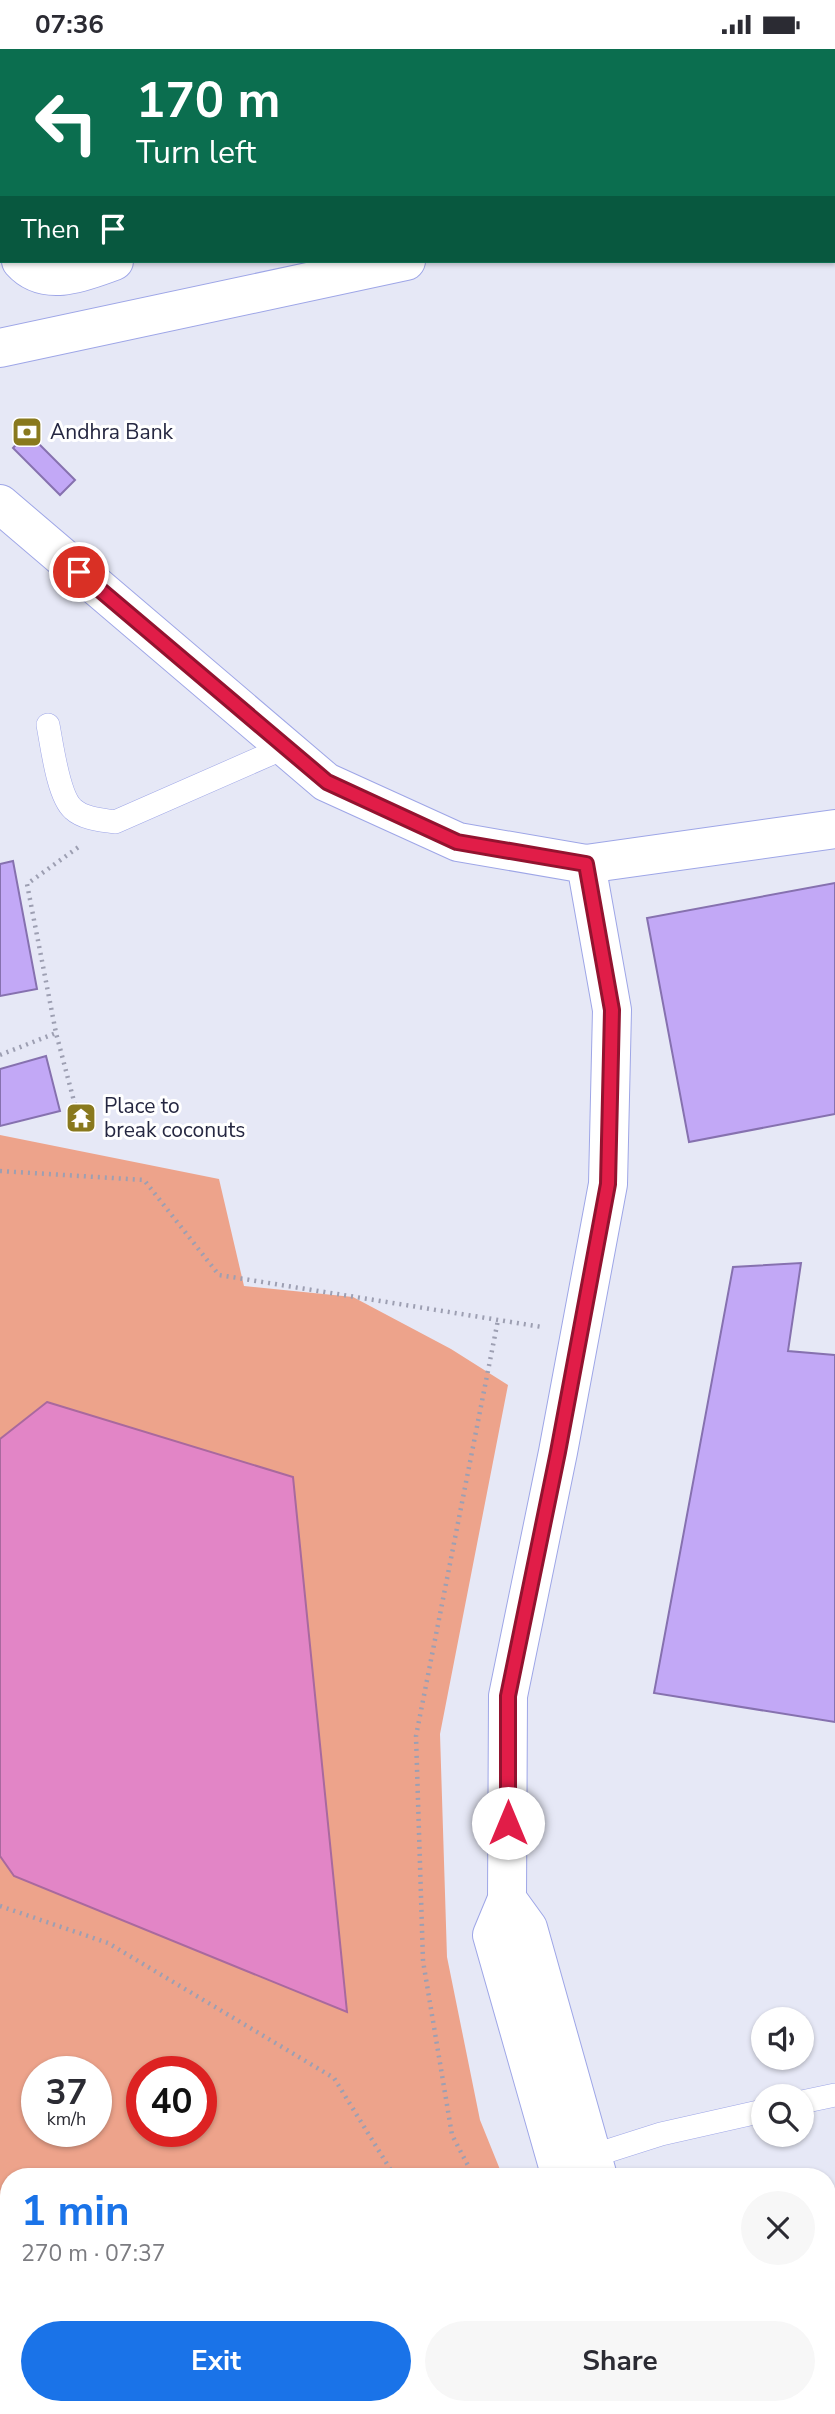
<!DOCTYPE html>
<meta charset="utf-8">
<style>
body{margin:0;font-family:"Nunito Sans",sans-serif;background:#f7f7f7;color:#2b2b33;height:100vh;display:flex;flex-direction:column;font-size:26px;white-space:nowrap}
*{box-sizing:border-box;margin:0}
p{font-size:23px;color:#7c7c81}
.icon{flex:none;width:38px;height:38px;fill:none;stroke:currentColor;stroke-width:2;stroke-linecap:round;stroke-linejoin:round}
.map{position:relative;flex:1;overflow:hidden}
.sheet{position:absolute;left:0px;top:2119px;width:836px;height:247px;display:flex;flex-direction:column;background:#fff;border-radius:28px 28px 0 0;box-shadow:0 2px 5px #0004}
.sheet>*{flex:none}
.hud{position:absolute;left:0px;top:0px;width:836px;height:214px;box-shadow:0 2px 5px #0004;background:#0b6e4f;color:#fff;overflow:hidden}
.fabs{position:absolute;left:751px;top:1958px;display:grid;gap:14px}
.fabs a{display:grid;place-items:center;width:63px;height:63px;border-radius:50%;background:#fff;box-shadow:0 2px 5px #0004;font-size:35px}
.speed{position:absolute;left:21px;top:2007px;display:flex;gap:14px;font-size:35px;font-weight:700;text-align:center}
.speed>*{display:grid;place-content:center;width:91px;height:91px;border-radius:50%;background:#fff;box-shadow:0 2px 5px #0004;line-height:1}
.speed small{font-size:18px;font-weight:400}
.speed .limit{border:10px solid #d22;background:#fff;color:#111}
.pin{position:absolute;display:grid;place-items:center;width:60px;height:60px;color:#fff;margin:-30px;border:4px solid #fff;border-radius:50%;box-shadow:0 2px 7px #0007}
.me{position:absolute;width:77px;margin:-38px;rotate:0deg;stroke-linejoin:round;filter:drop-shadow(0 0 5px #0008)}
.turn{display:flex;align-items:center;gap:24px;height:147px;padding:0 21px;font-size:32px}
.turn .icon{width:91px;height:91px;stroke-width:2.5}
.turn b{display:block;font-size:49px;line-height:60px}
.then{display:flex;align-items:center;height:66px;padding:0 21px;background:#0003;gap:14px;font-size:26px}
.round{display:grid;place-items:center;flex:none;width:74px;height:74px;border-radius:37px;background:#f7f7f7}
.summary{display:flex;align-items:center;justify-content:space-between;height:119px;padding:0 21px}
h1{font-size:42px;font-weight:700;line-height:52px;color:#1a73e8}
.cta{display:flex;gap:14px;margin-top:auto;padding:14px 21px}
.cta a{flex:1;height:80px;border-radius:42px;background:#1a73e8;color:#fff;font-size:28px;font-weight:700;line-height:80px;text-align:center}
.cta a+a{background:#f7f7f7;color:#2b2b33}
.status{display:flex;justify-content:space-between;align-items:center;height:49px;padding:0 35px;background:#fff;direction:ltr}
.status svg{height:19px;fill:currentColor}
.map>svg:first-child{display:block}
.green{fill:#eda38b;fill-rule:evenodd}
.water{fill:#e285c6;stroke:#a9699e;stroke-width:2}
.building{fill:#c2a8f6;stroke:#8671af;stroke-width:2}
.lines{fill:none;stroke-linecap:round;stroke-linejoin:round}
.lane-casing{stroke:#9ea6e7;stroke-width:24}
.street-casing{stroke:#9ea6e7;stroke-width:40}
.secondary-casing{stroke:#9ea6e7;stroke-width:40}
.path{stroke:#9d9fb2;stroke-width:4.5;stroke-dasharray:2 5;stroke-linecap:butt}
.lane{stroke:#fff;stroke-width:23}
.street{stroke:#fff;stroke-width:38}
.secondary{stroke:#fff;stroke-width:38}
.route-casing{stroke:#92132f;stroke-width:18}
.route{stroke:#e11d48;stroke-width:12}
.labels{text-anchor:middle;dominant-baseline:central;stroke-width:6;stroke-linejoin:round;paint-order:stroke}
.poi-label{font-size:21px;fill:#252741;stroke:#fff;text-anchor:start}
</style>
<div class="status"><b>07:36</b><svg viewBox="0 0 49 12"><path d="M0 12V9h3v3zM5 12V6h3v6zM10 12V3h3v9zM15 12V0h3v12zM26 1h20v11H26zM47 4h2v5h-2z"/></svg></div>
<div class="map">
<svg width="835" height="2365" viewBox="0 0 835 2365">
<rect width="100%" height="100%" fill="#e6e8f6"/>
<path class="green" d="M 0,1086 L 219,1130 L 244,1237 L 353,1248 L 451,1300 L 508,1336 L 440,1685 L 447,1908 L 480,2071 L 503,2128 L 9,2128 L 9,2223 L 0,2205 ZM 37,2023 L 96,2023 L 96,2082 L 37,2082 ZM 142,2023 L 201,2023 L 201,2082 L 142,2082 Z
M 209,2357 L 570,2357 L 572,2365 L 221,2365 Z"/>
<path class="water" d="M 47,1353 L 293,1428 L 347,1963 L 14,1827 L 0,1807 L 0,1390 Z"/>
<path class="building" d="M 0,0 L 52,0 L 2,2 L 0,36 Z
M 223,0 L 458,0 L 459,2 L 224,2 Z
M 27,383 L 75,431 L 60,446 L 13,399 Z
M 13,812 L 37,940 L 0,947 L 0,815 Z
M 835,834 L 835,1065 L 689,1093 L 647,869 Z
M 46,1007 L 60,1062 L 0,1077 L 0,1020 Z
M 88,1063 L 90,1072 L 74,1075 L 71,1067 Z
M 801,1214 L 788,1302 L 835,1306 L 835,1673 L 654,1644 L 733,1218 Z"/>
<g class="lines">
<g class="lane-casing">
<path id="lane" d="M 48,676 C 52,696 58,747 73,760 C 84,770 102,771 115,773 L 286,698
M 802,2053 L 835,2046
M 592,2107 L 661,2085 L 763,2062"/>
</g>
<g class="street-casing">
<path id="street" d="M 208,0 L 209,2
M 503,2 L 504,0
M 835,130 L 835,129
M 0,186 L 2,189
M 21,212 C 46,240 86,222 114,212
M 0,299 L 406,212
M 586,815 L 835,780"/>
</g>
<g class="secondary-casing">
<path id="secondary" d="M 0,455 L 326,733 L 458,793 L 586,815 L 612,961 L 608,1135 L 558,1403 L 508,1647 L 507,1850 L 492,1886 L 561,2128
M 507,1850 L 528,1879 L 598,2128
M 620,2357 L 622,2365
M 662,2357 L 665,2365"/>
</g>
<path class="path" d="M 0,1006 L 56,984
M 75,1056 L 56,984 L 27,835 L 80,797
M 0,1122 L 144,1131 L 219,1226 L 542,1278
M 0,1857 L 108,1894 L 334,2029 L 395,2128
M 474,2128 L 452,2086 L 423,1912 L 416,1687 L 498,1271"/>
<use href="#lane" class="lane"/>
<use href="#street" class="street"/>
<use href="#secondary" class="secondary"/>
</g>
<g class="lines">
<g class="route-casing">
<path id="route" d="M 79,523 L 327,733 L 457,793 L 586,815 L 612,961 L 608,1135 L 558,1403 L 508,1647 L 508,1774"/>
</g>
<use href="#route" class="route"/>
</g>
<defs>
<g id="bank-square" transform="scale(1.575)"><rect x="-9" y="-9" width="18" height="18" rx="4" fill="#89791e" stroke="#fff"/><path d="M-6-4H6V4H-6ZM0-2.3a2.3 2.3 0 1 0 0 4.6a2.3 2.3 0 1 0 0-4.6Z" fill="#fff"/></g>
<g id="temple-square" transform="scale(1.575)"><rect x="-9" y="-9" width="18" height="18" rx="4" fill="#89791e" stroke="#fff"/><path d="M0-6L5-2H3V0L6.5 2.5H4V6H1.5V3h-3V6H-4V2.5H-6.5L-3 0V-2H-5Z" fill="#fff"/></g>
</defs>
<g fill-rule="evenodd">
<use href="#bank-square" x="27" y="383"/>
<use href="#temple-square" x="81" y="1069"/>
</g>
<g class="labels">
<g class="poi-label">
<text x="50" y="383">Andhra Bank</text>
<text x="104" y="1057">Place to<tspan x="104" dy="24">break coconuts</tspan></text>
</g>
</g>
</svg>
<div class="fabs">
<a><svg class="icon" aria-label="sound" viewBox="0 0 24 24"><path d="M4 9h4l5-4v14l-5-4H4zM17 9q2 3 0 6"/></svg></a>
<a><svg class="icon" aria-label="search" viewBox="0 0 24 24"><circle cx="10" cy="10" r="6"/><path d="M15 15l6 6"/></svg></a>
</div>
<div class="speed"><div>37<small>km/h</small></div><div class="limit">40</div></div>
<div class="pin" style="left:79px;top:523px;background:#d93025"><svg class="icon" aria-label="arrive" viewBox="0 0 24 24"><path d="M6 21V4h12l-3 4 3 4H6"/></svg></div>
<svg class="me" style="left:508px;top:1774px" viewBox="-20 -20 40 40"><circle r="19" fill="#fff"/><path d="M0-13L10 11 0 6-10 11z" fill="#e11d48"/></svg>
<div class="hud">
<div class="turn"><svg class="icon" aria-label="left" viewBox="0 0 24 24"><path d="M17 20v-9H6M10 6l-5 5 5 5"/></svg><div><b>170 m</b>Turn left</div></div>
<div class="then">Then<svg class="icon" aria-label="arrive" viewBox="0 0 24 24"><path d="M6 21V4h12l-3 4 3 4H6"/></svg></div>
</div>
<section class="sheet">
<div class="summary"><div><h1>1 min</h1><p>270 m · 07:37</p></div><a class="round"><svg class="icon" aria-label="close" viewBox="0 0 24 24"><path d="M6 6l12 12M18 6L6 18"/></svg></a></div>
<div class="cta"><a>Exit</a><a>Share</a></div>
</section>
</div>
